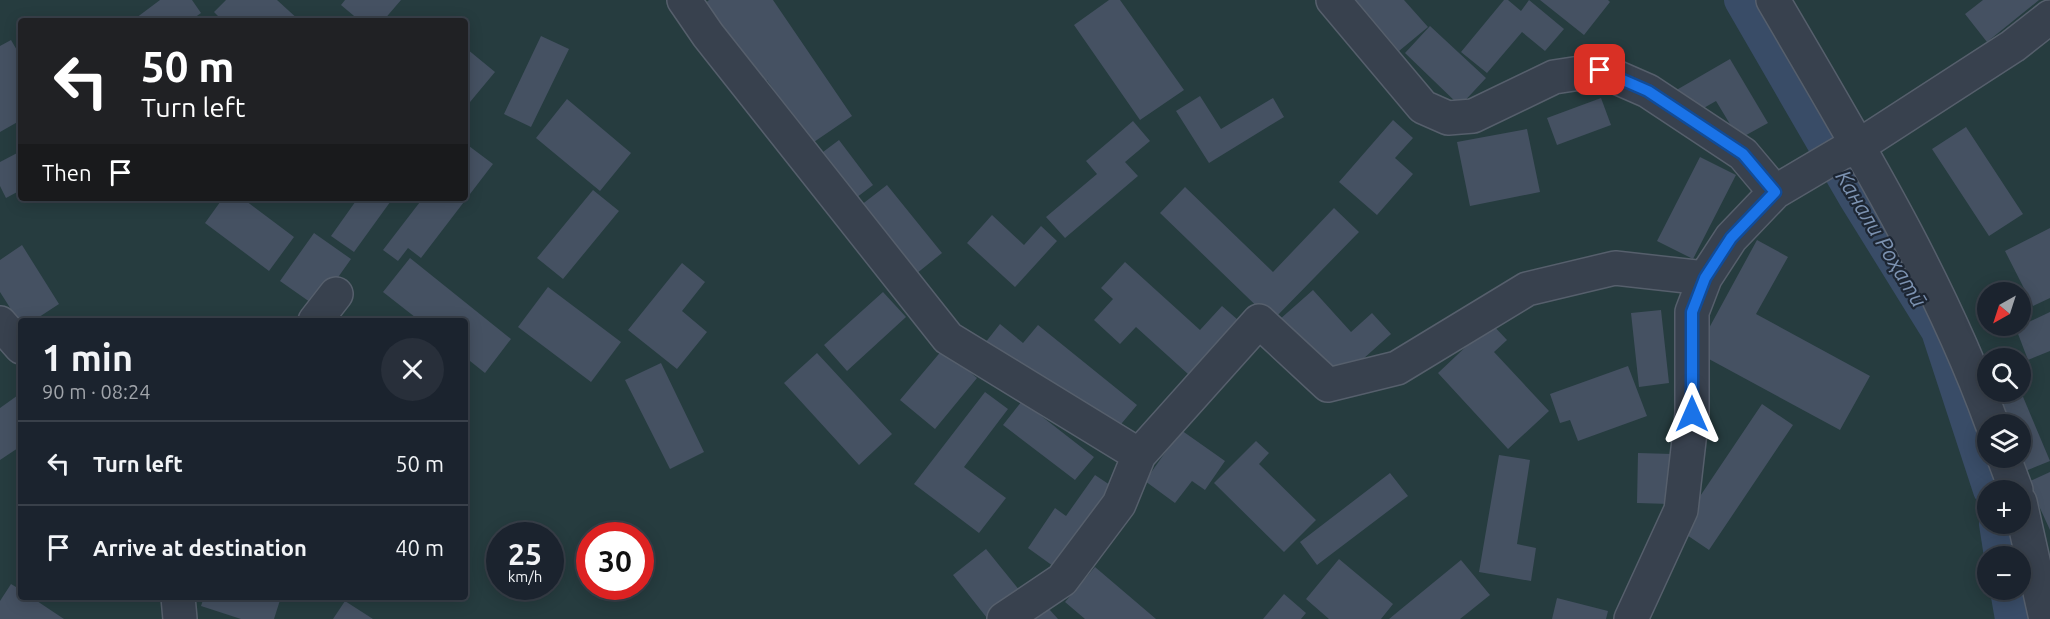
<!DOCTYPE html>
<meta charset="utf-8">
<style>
body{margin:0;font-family:Ubuntu,sans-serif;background:#282f3a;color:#f1f3f6;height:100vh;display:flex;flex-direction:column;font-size:22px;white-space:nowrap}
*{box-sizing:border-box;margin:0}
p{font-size:20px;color:#a0a4aa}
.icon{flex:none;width:33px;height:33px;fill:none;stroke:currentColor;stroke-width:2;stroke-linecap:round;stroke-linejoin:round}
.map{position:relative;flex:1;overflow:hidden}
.details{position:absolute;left:18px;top:318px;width:450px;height:282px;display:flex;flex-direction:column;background:#1b232e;border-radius:6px;box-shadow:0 3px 15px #0003,0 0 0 2px #39404a}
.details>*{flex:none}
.guide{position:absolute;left:18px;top:18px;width:450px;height:183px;border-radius:6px;box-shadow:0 3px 15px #0003,0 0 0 2px #39404a;background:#202124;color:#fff;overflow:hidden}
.needle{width:39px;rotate:219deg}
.fabs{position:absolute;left:1977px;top:282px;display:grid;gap:12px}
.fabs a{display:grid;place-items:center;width:54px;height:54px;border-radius:50%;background:#1b232e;box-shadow:0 3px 15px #0003,0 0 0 2px #39404a;font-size:30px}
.speed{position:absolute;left:486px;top:522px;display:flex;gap:12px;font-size:30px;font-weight:700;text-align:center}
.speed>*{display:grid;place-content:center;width:78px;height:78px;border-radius:50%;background:#1b232e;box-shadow:0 3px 15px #0003,0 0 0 2px #39404a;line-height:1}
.speed small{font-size:15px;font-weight:400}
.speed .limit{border:9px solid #d22;background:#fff;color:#111}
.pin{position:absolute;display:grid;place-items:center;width:51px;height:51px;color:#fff;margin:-26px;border-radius:12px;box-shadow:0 3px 9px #0006}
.me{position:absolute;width:66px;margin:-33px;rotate:0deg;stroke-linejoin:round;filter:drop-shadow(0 0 4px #0008)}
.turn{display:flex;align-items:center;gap:21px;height:126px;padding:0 24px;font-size:27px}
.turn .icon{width:78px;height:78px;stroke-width:2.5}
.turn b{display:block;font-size:42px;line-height:51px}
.then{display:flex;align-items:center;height:57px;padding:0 24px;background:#0003;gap:12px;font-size:22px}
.round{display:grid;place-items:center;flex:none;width:63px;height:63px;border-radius:32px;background:#282f3a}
.summary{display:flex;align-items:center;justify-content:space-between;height:102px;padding:0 24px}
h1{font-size:36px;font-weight:600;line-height:45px}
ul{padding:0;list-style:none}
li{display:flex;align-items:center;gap:18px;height:84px;padding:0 24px;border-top:2px solid #39404a}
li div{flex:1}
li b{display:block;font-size:22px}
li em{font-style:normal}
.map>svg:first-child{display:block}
.green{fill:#263c3f;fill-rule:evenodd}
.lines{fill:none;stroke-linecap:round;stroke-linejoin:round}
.canal{stroke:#394c67;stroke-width:34}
.building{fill:#455162}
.minor-casing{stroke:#565f6c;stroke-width:36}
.minor{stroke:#38414e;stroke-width:33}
.route-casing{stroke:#114b97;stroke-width:15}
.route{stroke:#1a73e8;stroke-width:10}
.labels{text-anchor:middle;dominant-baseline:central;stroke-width:4.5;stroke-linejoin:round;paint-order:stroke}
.water-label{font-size:22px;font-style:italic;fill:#7c92b1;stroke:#1d2633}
</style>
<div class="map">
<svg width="2050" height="619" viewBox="0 0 2050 619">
<rect width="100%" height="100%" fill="#242f3e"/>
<path class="green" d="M 0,0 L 2050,0 L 2050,619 L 0,619 ZM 21,21 L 465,21 L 465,198 L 21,198 ZM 1988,292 L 2020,292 L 2020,326 L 1988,326 ZM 21,321 L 465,321 L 465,597 L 21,597 ZM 1988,358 L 2020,358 L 2020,392 L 1988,392 ZM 1988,424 L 2020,424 L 2020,458 L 1988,458 ZM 1988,490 L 2020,490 L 2020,524 L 1988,524 ZM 500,536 L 550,536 L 550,586 L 500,586 ZM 590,536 L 640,536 L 640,586 L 590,586 ZM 1988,556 L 2020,556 L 2020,590 L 1988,590 Z"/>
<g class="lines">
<path class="canal" d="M 1741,0 L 1855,197 L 1938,331 L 1990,490
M 1996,524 L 2001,556
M 2007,590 L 2012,619"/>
</g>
<path class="building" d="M 160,0 L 192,0 L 201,13 L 190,21 L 132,21 Z
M 226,0 L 277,0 L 300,21 L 223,21 L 214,12 Z
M 345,0 L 401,0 L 383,21 L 360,21 L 341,5 Z
M 709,0 L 773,0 L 852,116 L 811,144 L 767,80 L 759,86 L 703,5 Z
M 1109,0 L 1120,0 L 1184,90 L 1140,120 L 1074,25 Z
M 1356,0 L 1404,0 L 1428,27 L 1399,51 Z
M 1504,0 L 1508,0 L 1521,11 L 1529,0 L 1564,29 L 1545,51 L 1522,32 L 1487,73 L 1461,52 Z
M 1540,0 L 1608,0 L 1610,2 L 1584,35 Z
M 1983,0 L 2039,0 L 1987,42 L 1965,14 Z
M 1430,26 L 1486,78 L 1460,106 L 1405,53 Z
M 541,36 L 569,49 L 531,127 L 504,114 Z
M 11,40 L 21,57 L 21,120 L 0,132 L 0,46 Z
M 467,49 L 495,72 L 465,108 L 465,51 Z
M 1730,59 L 1768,123 L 1739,139 L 1716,101 L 1688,117 L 1673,92 Z
M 1200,96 L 1221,129 L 1273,98 L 1284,117 L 1209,163 L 1176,111 Z
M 1601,98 L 1611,125 L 1557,145 L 1547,118 Z
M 567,99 L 631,153 L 600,191 L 536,138 Z
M 1393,120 L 1413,138 L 1395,158 L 1413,174 L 1377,215 L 1339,182 Z
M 1133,121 L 1150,141 L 1125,162 L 1138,176 L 1065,238 L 1046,217 L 1097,174 L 1086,161 Z
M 1966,127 L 2023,214 L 1989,236 L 1932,149 Z
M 1527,129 L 1540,192 L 1470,206 L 1457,142 Z
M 839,140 L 873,185 L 848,204 L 815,158 Z
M 465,143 L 493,164 L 421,258 L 408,248 L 398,261 L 383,250 L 423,198 L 465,198 Z
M 21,151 L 21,190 L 6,198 L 0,186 L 0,162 Z
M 1700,157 L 1736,175 L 1693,259 L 1657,241 Z
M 887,185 L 942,253 L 911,278 L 856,209 Z
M 1185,187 L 1273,272 L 1334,208 L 1359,232 L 1272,321 L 1160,213 Z
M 593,190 L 619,211 L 563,279 L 537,258 Z
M 223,198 L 242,198 L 294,237 L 269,271 L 205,223 Z
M 358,198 L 393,198 L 354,252 L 331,236 Z
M 992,215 L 1024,245 L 1041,226 L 1057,241 L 1015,287 L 967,243 Z
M 2050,228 L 2050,298 L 2033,306 L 2005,251 Z
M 314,233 L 351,259 L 317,307 L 280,281 Z
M 1757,240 L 1788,257 L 1756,314 L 1870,376 L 1840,430 L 1696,352 Z
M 22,245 L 59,304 L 33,321 L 21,321 L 21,325 L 0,292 L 0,260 Z
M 410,258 L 511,339 L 485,373 L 465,357 L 465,321 L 420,321 L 383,292 Z
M 1125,262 L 1200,330 L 1222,306 L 1238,320 L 1188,374 L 1136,327 L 1120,344 L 1094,320 L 1113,299 L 1101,288 Z
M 682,263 L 705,282 L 682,311 L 707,332 L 677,369 L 628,330 Z
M 548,287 L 621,342 L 591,382 L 518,327 Z
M 1313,290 L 1351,332 L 1372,313 L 1391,334 L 1335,384 L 1279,320 Z
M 883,292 L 906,317 L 847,371 L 824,345 Z
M 1661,310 L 1669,383 L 1639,387 L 1631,313 Z
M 2050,312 L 2050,351 L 2028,360 L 2015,326 L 2020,326 Z
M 1491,323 L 1507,340 L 1494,352 L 1549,411 L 1508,449 L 1438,373 Z
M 1000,324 L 1023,343 L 1038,325 L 1137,405 L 1107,441 L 985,343 Z
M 943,349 L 977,378 L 935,429 L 900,400 Z
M 2005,352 L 2008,358 L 1989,358 Z
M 817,353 L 892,434 L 859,465 L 784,383 Z
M 661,363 L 704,452 L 670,469 L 625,380 Z
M 1628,366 L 1647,416 L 1578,441 L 1570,420 L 1560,423 L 1550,394 Z
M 985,392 L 1008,409 L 964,467 L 1006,498 L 979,533 L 914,484 Z
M 1990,392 L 2021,392 L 2050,461 L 2023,472 L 2020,458 L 2020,424 L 2003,424 Z
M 21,393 L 21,446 L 0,460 L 0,408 Z
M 1022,401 L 1094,457 L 1075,480 L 1003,425 Z
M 1762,404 L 1793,425 L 1709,550 L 1678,529 Z
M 1181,430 L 1225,461 L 1205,490 L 1192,481 L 1175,503 L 1145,481 Z
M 1256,441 L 1269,453 L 1259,464 L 1316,520 L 1284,552 L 1214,483 Z
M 1638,453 L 1672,454 L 1670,504 L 1637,503 Z
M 1499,455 L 1530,460 L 1517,544 L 1536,548 L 1531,581 L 1479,572 Z
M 2050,472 L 2050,530 L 2028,482 Z
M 1390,473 L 1408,496 L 1317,565 L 1300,542 Z
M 1095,475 L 1116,489 L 1060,571 L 1028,548 L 1055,508 L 1066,516 Z
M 986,549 L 1020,591 L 987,618 L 953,575 Z
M 1339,559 L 1393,604 L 1381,619 L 1329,619 L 1306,599 Z
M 1461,560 L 1490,595 L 1460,619 L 1389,619 Z
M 1095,567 L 1156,619 L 1085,619 L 1065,602 Z
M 11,584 L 21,590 L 21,597 L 31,597 L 64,619 L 0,619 L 0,601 Z
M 1284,594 L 1306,613 L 1301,619 L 1263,619 Z
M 204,597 L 281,597 L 274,619 L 241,619 L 201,606 Z
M 1557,598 L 1608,611 L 1606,619 L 1552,619 Z
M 1040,599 L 1058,619 L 1018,619 Z
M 345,601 L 373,619 L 333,619 Z"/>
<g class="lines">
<g class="minor-casing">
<path id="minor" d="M 684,0 L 708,35 L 948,338 L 1139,455 L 1259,321 L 1328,385 L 1397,368 L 1527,289 L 1615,268 L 1705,278
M 1333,0 L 1423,107 L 1448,118 L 1473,116 L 1554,77 L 1600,70 L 1648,91 L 1743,154 L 1775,192
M 1773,0 C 1853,137 1938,275 1992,424
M 315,321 L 336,294
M 0,323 L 21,347
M 2004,458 L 2016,490
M 2020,502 L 2046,619
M 178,597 L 180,619
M 1004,619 L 1062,580 L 1119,504 L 1139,455
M 1631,619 L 1681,510 L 1692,414 L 1692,312 L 1705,278 L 1731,238 L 1775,192 L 1841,153 L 1857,147 L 2013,46 L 2050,17"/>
</g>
<use href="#minor" class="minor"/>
</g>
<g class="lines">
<g class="route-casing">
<path id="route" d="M 1600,70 L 1648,91 L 1743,154 L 1775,192 L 1731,238 L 1705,278 L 1692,312 L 1692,414"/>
</g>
<use href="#route" class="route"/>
</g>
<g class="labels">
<g class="water-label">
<text transform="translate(1882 238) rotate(59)">Канали Роҳатӣ</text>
</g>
</g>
</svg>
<div class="fabs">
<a><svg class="needle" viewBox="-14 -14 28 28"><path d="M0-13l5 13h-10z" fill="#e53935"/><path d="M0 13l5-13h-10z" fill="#a0a4aa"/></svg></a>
<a><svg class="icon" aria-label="search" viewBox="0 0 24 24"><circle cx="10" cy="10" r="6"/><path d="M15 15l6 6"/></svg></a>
<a><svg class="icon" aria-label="layers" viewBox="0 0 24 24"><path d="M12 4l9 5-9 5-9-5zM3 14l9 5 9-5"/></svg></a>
<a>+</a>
<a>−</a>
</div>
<div class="speed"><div>25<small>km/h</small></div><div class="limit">30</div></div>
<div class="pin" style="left:1600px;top:70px;background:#d93025"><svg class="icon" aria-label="arrive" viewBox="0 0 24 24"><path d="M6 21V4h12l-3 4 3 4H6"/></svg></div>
<svg class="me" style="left:1692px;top:414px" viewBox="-20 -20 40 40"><path d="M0-17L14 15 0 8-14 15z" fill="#1a73e8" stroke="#fff" stroke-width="4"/></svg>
<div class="guide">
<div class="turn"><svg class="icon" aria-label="left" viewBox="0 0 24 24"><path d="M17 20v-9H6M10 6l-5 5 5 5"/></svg><div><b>50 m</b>Turn left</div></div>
<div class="then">Then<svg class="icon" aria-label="arrive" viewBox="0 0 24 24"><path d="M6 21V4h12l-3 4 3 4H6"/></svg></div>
</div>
<section class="details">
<div class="summary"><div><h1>1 min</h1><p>90 m · 08:24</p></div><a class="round"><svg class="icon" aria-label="close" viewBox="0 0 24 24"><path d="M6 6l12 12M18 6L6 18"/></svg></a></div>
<ul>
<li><svg class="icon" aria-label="left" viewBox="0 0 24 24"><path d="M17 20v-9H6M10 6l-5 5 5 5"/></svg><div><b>Turn left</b></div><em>50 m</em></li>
<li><svg class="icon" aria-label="arrive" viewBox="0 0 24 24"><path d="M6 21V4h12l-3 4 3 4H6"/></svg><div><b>Arrive at destination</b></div><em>40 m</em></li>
</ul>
</section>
</div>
